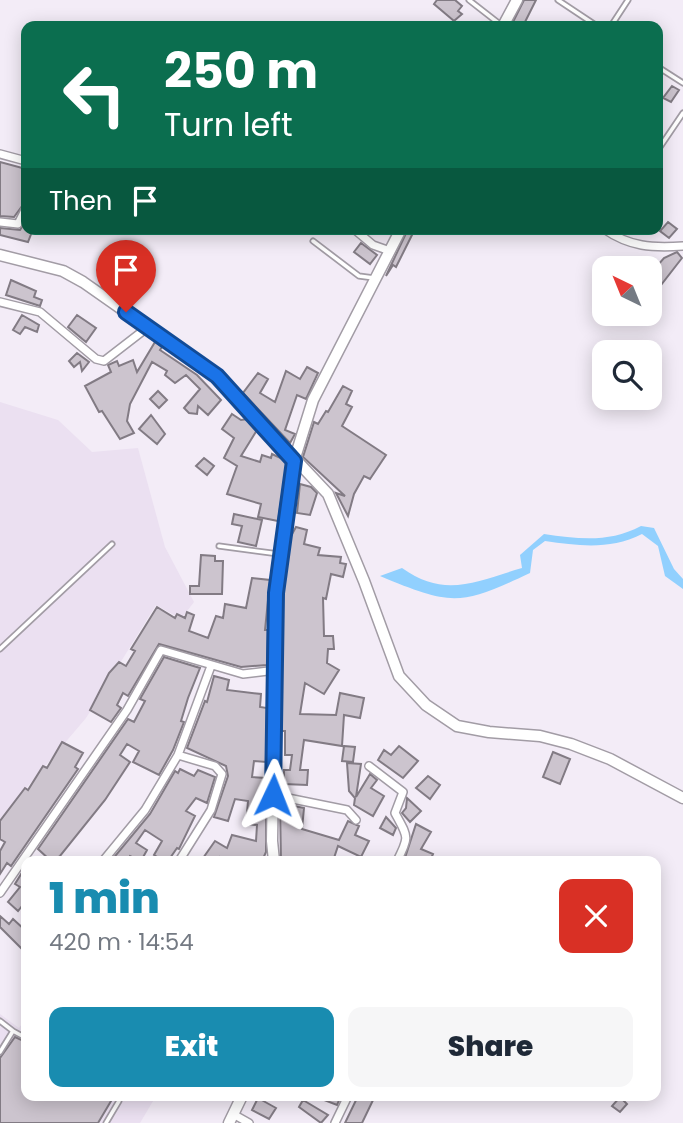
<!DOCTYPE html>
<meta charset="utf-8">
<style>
body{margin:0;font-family:Poppins,sans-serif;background:#f6f6f7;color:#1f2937;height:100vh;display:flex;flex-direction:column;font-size:26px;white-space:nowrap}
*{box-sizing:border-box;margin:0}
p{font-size:23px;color:#747a83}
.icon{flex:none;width:38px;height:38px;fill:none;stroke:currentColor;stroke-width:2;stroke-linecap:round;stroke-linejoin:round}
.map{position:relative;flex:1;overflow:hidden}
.panel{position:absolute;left:21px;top:856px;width:640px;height:245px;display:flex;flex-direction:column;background:#fff;border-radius:14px;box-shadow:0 4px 18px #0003}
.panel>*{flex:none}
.top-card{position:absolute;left:21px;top:21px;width:642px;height:214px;border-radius:14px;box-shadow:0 4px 18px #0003;background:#0b6e4f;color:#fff;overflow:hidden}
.needle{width:46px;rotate:317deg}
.fabs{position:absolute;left:592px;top:256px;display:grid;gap:14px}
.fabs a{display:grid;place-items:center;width:70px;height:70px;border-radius:14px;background:#fff;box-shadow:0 4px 18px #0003;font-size:35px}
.pin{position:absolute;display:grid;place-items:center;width:60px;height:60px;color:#fff;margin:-72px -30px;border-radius:50% 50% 50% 0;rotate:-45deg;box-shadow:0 0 7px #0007}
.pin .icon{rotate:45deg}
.me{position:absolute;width:77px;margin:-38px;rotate:2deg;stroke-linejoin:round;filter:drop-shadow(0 0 5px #0008)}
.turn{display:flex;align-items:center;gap:24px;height:147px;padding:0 28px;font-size:32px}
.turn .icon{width:91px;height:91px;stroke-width:2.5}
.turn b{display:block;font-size:49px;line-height:60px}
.then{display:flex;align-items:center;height:66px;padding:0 28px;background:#0003;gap:14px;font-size:26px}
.round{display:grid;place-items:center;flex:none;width:74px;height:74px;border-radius:14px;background:#f6f6f7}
.head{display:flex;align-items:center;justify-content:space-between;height:119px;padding:0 28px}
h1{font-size:42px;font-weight:800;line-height:52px;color:#198cb0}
.action{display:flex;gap:14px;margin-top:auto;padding:14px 28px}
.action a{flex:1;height:80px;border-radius:14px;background:#198cb0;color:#fff;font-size:28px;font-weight:800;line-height:80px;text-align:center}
.action a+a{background:#f6f6f7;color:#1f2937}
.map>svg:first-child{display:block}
.built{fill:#ebe0f1}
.water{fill:#91d0fe}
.building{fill:#ccc4ce;stroke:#827b84;stroke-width:2}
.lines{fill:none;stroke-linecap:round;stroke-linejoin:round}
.lane-casing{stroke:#a29ca5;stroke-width:7}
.street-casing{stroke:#a29ca5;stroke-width:10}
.secondary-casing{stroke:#a29ca5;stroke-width:13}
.lane{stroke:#fff;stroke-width:3.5}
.street{stroke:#fff;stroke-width:7}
.secondary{stroke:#fff;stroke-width:10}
.route-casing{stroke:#114b97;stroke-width:18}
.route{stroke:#1a73e8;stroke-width:12}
</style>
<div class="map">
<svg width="683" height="1123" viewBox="0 0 683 1123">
<rect width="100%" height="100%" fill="#f3ecf7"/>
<path class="built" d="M 0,402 L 58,420 L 92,452 L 138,448 L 165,547 L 194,602 L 181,619 L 156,605 L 86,718 L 0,819 Z
M 0,1014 L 19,1028 L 26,1018 L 26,1096 L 156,1096 L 140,1123 L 0,1123 Z"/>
<path class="water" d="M 641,526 L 654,528 L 674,569 L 683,579 L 683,589 L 665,576 L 658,546 L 642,534 C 610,550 580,546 545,541 L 533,550 L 530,573 C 460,606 452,606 380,576 L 402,568 C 445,599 477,581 522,568 L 520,555 L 544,534 C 579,539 609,543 641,526 Z"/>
<path class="building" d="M 437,0 L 455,0 L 462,6 L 458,11 L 462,14 L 454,21 L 434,4 Z
M 524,0 L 536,0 L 523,26 L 511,26 Z
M 672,86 L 679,90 L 671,102 L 663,98 Z
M 0,162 L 26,169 L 22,192 L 25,202 L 14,217 L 0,216 Z
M 26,221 L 26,229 L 33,229 L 28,242 L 0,235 L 0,228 L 20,230 Z
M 668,222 L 677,229 L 669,238 L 660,231 Z
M 408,229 L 415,229 L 396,267 L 393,265 L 386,276 Z
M 361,243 L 377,255 L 370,264 L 354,252 Z
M 677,252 L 682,258 L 661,285 L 650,274 L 664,258 Z
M 11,280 L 36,291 L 34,297 L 42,300 L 40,306 L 6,295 Z
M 22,315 L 39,325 L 37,332 L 25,327 L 20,334 L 13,330 Z
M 77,315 L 96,328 L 86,342 L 68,327 Z
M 155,342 L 162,347 L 160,350 L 197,375 L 221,400 L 208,415 L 198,406 L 197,414 L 189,413 L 184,408 L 200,389 L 186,375 L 175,383 L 165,375 L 167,371 L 152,362 L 130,404 L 127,421 L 134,433 L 120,439 L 102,411 L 99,412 L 85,386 L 111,372 L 108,365 L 117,361 L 119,366 L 133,360 L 137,372 Z
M 77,353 L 89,362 L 82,371 L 80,362 L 74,367 L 69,361 Z
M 307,367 L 318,373 L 306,399 L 297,395 L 285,430 L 295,434 L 290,443 L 243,393 L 258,373 L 268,379 L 260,393 L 275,402 L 286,371 L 300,379 Z
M 343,386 L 352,391 L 346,404 L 352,407 L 342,426 L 386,455 L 370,479 L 364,476 L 354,494 L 348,516 L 336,493 L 345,496 L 303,457 L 314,422 L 318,424 L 326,411 L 328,412 Z
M 158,391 L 167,400 L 159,408 L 150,399 Z
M 232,414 L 241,420 L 248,419 L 257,430 L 241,456 L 260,462 L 262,455 L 271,458 L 272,454 L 287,461 L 278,521 L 258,517 L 261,504 L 227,494 L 237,466 L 224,458 L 234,438 L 222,429 Z
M 151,415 L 165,434 L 157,444 L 139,429 Z
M 204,458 L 214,466 L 207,475 L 196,466 Z
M 300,484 L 311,487 L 317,493 L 310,515 L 297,513 Z
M 234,514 L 262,520 L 256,546 L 238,542 L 242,526 L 232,524 Z
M 296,527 L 307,530 L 304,544 L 320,548 L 318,555 L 341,557 L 340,563 L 346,564 L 343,577 L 331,574 L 326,599 L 323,598 L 324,636 L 333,636 L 334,649 L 328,649 L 327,663 L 339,670 L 324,694 L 305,683 L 300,714 L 336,715 L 340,693 L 364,698 L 360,718 L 344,715 L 342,746 L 304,740 L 300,770 L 308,770 L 307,785 L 284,784 L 284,770 L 290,770 L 292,755 L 285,755 L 285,731 L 281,731 L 283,594 L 291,536 Z
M 201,555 L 215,556 L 215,561 L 223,561 L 222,594 L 190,594 L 190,586 L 199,586 Z
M 252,578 L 270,580 L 265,630 L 268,630 L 267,665 L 241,667 L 159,644 L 128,696 L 123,693 L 117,705 L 121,708 L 111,722 L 90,710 L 109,673 L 119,662 L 126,666 L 135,651 L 131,649 L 157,607 L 175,618 L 177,614 L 185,618 L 187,612 L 194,615 L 189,631 L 208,638 L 216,616 L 223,618 L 225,604 L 246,608 Z
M 164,657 L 200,668 L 188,698 L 181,721 L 184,722 L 173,750 L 159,775 L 133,762 L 139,751 L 127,744 L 120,755 L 130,762 L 105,800 L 60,856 L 51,861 L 38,849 L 128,719 L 134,722 L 145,701 L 140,699 Z
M 214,676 L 229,680 L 227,690 L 261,694 L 260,707 L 267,708 L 266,762 L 254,761 L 252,777 L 266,778 L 266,852 L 262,861 L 238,861 L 220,857 L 218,861 L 201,861 L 215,841 L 227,848 L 232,835 L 256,841 L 257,825 L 246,824 L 248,801 L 235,799 L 228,821 L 214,817 L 228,776 L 226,766 L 187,748 L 205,701 L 207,702 Z
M 62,742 L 83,753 L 75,767 L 78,769 L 11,866 L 7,863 L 0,874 L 0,851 L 5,842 L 0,839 L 0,821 L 25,788 L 28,790 L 43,766 L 47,768 Z
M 344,746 L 355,747 L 353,762 L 342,761 Z
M 399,746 L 418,761 L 403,778 L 378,760 L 384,750 L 391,755 Z
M 553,752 L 570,759 L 560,784 L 543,777 Z
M 347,763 L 361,764 L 356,797 L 370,774 L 377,780 L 371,788 L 384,796 L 373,816 L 354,805 L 355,798 L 349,791 Z
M 180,769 L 194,776 L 198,770 L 215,777 L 207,803 L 196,798 L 186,811 L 195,816 L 179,849 L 177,848 L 168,861 L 164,861 L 154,855 L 162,841 L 145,830 L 136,843 L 147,850 L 141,861 L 130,856 L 128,861 L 111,861 L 150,814 L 175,771 L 178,773 Z
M 428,776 L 440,785 L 430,799 L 416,788 Z
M 407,798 L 421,811 L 410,822 L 402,813 L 406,808 Z
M 280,803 L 304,808 L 302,829 L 339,840 L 348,821 L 359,826 L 355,835 L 369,841 L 361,857 L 338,846 L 333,861 L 281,861 Z
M 386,817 L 396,828 L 393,835 L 380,828 Z
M 416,824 L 431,832 L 421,849 L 433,854 L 430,861 L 404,861 Z
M 26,866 L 26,901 L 18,911 L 8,902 L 20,887 L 15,884 Z
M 0,916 L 9,924 L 13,919 L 26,931 L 26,953 L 0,927 Z
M 15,1037 L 26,1042 L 26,1096 L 114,1096 L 98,1123 L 0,1123 L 0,1058 Z
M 314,1096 L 341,1096 L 337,1105 Z
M 358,1096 L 375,1096 L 362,1123 L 345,1123 Z
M 620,1097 L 627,1104 L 620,1112 L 612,1106 Z
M 258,1098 L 276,1108 L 269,1119 L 252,1110 Z
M 303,1100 L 328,1115 L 321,1123 L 299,1107 Z"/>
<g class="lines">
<g class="lane-casing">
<path id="lane" d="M 469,0 L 501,25
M 558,0 L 597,26
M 611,26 L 628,0
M 658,67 L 683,83
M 658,150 L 683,113
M 313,241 L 359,276 L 374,278
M 219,546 L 279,554
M 0,649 L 112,544
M 0,1021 L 13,1031 L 0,1052
M 13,1031 L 26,1038
M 106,1123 L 119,1101 L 118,1096"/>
</g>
<g class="street-casing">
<path id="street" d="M 0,154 L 26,161
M 0,222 L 18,224 L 26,208
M 354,229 L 373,245 L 390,251
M 604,229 C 630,247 652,248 683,246
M 0,302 L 40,312 L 96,359 L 104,361 L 148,327
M 178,755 L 215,766 L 222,774 L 211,810 L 179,861
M 369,766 L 403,792 L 395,813 C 408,837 410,836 397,861
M 273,795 L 347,810 L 356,820
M 103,861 L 145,810 L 178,755 L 211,666
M 0,893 L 127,710 L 161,650 L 243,674 L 276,670
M 233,1114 L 249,1123
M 335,1123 L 348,1096"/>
</g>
<g class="secondary-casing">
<path id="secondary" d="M 503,26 L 517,0
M 0,255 L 63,271 L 83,282 L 217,376 L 328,494 L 364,581 L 399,676 L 426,705 L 457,726 L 489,732 L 540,736 L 571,744 L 610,759 L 683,798
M 274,861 L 272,841 L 276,593 L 294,461 L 313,400 L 401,229
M 229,1123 L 242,1096"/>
</g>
<use href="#lane" class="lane"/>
<use href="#street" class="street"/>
<use href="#secondary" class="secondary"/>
</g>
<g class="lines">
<g class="route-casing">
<path id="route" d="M 126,312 L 217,376 L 294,461 L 276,593 L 273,795"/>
</g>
<use href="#route" class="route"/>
</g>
</svg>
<div class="fabs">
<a><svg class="needle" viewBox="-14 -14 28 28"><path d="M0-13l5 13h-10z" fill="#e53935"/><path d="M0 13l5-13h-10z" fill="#747a83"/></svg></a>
<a><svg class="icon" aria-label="search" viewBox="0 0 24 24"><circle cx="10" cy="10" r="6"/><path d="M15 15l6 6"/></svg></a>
</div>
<div class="pin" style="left:126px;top:312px;background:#d93025"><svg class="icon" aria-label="arrive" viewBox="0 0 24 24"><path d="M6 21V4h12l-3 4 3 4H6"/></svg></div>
<svg class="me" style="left:273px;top:795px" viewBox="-20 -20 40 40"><path d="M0-17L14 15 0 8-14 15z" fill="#1a73e8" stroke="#fff" stroke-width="4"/></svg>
<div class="top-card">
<div class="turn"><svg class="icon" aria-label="left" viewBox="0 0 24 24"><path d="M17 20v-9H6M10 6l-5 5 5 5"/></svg><div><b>250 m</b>Turn left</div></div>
<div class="then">Then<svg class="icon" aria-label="arrive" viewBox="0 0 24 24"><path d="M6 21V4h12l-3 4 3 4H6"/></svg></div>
</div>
<section class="panel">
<div class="head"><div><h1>1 min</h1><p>420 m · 14:54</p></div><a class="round" style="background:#d93025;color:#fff"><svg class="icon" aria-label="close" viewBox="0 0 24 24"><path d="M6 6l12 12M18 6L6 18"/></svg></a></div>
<div class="action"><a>Exit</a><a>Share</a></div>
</section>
</div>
